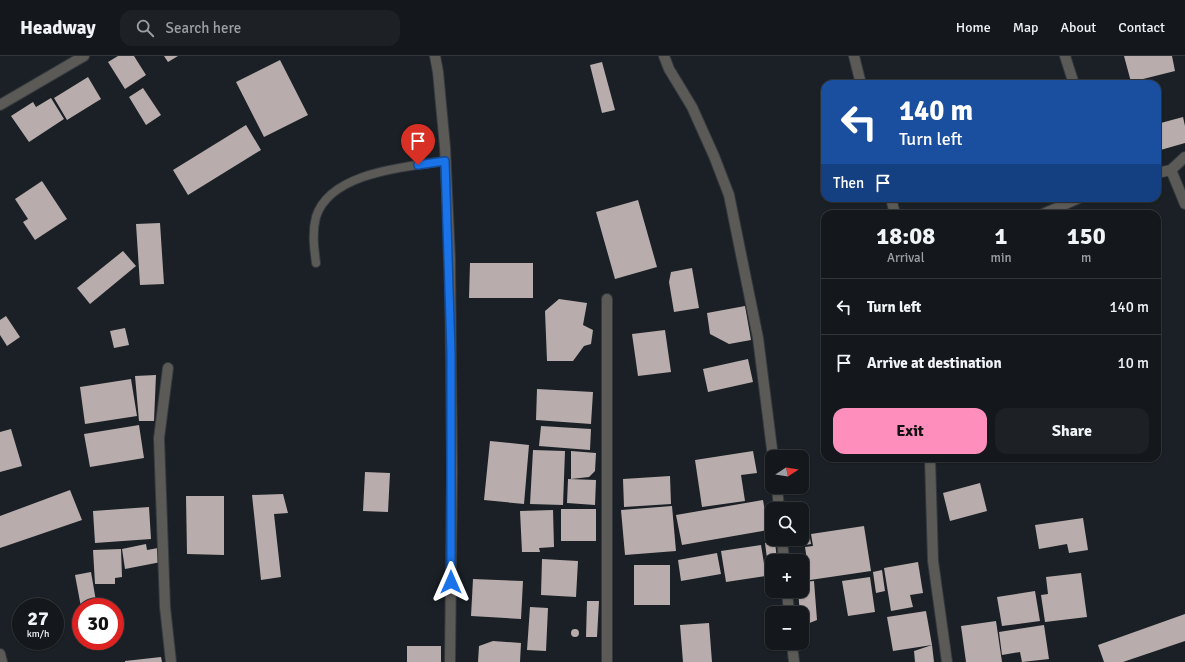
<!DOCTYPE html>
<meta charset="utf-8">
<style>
body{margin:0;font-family:Signika,sans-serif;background:#1d2125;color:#f1f3f6;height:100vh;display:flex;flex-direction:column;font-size:15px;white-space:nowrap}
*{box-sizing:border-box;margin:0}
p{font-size:13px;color:#9da0a3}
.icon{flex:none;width:22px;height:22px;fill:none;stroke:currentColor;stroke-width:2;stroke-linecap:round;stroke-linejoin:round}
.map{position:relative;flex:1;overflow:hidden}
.drawer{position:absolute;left:821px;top:154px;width:340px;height:252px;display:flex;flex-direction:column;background:#14181c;border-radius:12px;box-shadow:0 1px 3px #0004,0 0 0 1px #33373b}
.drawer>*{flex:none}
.top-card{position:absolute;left:821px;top:24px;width:340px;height:122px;border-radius:12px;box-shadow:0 1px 3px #0004,0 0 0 1px #33373b;background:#1a4fa0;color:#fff;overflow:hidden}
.needle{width:26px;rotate:78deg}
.controls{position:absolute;left:765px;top:394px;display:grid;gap:8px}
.controls a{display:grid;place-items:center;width:44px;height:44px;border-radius:8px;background:#14181c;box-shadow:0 1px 3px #0004,0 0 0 1px #33373b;font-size:20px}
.speed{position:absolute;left:12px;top:542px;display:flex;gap:8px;font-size:20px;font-weight:700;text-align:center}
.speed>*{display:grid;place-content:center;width:52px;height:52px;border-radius:50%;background:#14181c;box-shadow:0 1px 3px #0004,0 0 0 1px #33373b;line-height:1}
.speed small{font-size:10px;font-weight:400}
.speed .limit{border:6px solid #d22;background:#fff;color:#111}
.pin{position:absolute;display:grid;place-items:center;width:34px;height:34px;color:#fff;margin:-41px -17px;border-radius:50% 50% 50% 0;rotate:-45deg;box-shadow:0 0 4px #0007}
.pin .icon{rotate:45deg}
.me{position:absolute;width:44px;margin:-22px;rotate:0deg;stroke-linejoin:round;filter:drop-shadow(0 0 3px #0008)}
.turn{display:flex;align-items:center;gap:14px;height:84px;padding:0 12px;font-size:18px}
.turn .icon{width:52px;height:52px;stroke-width:2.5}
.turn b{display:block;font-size:28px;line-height:34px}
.then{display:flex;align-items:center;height:38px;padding:0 12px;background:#0003;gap:8px;font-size:15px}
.eta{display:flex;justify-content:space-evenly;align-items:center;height:68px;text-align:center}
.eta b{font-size:24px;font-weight:800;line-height:28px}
.button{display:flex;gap:8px;margin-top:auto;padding:8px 12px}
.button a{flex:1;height:46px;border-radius:12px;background:#fe8ebc;color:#111;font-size:16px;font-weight:800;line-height:46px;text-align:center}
.button a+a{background:#1d2125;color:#f1f3f6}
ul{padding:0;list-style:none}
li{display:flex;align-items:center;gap:12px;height:56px;padding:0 12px;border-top:1px solid #33373b}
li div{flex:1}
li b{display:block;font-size:15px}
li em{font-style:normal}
header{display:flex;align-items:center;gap:24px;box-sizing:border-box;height:56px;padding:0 20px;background:#14181c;border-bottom:1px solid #33373b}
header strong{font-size:19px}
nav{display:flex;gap:22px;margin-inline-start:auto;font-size:14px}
.search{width:280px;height:36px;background:#1d2125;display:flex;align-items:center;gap:10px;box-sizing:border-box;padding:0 14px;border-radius:12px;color:#9da0a3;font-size:15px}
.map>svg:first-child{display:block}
.building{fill:#b8adac}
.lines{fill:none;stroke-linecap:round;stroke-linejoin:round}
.lane-casing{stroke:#343a3f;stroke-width:10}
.street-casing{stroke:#343a3f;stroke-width:12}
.lane{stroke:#5c5a57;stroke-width:8}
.street{stroke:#5c5a57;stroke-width:10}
.route-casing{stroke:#114b97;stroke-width:10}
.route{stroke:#1a73e8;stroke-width:7}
</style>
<header>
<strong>Headway</strong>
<div class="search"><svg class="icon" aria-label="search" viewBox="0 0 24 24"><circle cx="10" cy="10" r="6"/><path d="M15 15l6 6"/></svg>Search here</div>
<nav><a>Home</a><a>Map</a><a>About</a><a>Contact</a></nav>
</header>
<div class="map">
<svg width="1185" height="606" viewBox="0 0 1185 606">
<rect width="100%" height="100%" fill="#1a2025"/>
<path class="building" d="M 118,0 L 134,0 L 146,19 L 125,33 L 108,6 Z
M 164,0 L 178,0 L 168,6 Z
M 1124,0 L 1172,0 L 1175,15 L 1131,26 Z
M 280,4 L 308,59 L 264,81 L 236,26 Z
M 602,6 L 615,54 L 602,57 L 590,9 Z
M 88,21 L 101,43 L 67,64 L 54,42 Z
M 143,32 L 161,59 L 146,69 L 129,41 Z
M 51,42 L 64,63 L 29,86 L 11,60 L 33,46 L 36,51 Z
M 1183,61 L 1185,70 L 1185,87 L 1157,95 L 1157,68 Z
M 246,69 L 261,94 L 188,139 L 173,114 Z
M 42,125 L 67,163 L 35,184 L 23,166 L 28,163 L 15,143 Z
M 638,144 L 657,211 L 615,223 L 596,156 Z
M 160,167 L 164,228 L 140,229 L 136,168 Z
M 123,195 L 136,210 L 90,248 L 77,232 Z
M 470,207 L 533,207 L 533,242 L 469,242 Z
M 692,212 L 699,252 L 674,256 L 669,226 L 671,216 Z
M 559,243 L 587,247 L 583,269 L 593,274 L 591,288 L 584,290 L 573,305 L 547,305 L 545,255 Z
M 745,250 L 751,284 L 729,288 L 710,278 L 707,257 Z
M 6,260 L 20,281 L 7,290 L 0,279 L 0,264 Z
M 125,272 L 129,289 L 114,292 L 110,275 Z
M 665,274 L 671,316 L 638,320 L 632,278 Z
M 748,303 L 753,326 L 708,336 L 703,313 Z
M 156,319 L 154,365 L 139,365 L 135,320 Z
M 131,323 L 137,360 L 85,368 L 80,331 Z
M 537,333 L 593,336 L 591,368 L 536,364 Z
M 139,369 L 144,402 L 90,411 L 84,378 Z
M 541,370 L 591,373 L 590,394 L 539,390 Z
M 11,373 L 22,410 L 0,416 L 0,376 Z
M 490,385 L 529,389 L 524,448 L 484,444 Z
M 533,394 L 565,395 L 563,449 L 530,448 Z
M 571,395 L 596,397 L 595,415 L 589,421 L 571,423 Z
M 753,395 L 757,417 L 741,419 L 745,445 L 702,451 L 695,404 Z
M 365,416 L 390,417 L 388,456 L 363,455 Z
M 670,420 L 671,448 L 624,451 L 623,423 Z
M 568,423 L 596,424 L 595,449 L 567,447 Z
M 980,427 L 987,455 L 950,465 L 943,437 Z
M 70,434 L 82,464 L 0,492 L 0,460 Z
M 283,438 L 288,457 L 274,458 L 281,521 L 261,524 L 252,439 Z
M 186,440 L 224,440 L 224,499 L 187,498 Z
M 763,444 L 768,474 L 682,489 L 676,459 Z
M 672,450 L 676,495 L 625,499 L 621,454 Z
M 149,451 L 151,483 L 95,487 L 93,455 Z
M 561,453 L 596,453 L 596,485 L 561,485 Z
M 553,454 L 554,491 L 539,492 L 540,496 L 522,496 L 520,455 Z
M 1083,462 L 1088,494 L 1069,497 L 1067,488 L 1039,493 L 1035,469 Z
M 864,470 L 871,515 L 810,524 L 805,491 L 813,490 L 811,478 Z
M 809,477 L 811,488 L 795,491 L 793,483 L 802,483 L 802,478 Z
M 775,485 L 777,505 L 772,505 L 772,517 L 769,518 L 765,487 Z
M 146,488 L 147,494 L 158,492 L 161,506 L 125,513 L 122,493 Z
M 761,489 L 766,520 L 726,526 L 721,495 Z
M 121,493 L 122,521 L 115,522 L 115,528 L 95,528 L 93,494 Z
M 717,497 L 721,518 L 681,525 L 678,504 Z
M 542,503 L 578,505 L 576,541 L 541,539 Z
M 918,506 L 923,537 L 910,539 L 913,551 L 891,555 L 884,512 Z
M 634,509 L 670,509 L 670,549 L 634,549 Z
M 882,514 L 885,535 L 876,537 L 873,516 Z
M 91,516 L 97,551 L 81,551 L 75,519 Z
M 1081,517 L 1087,561 L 1045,566 L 1041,539 L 1048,538 L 1046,521 Z
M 870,521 L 875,556 L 848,560 L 842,525 Z
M 473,523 L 523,525 L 521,563 L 471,560 Z
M 814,525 L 817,564 L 802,570 L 802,557 L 800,557 L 798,535 L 802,535 L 802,526 Z
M 1035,535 L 1040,565 L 1002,570 L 997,541 Z
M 587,545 L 599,545 L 597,581 L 586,581 Z
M 530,551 L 548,552 L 546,595 L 527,594 Z
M 926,555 L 932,589 L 893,595 L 887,561 Z
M 1185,558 L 1185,585 L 1123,606 L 1104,606 L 1098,589 Z
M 996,565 L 1002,606 L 966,606 L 961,570 Z
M 709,567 L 712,606 L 683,606 L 680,569 Z
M 1044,569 L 1049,603 L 1022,606 L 1020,596 L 1002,599 L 999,576 Z
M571 577a4 4 0 1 1 8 0a4 4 0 1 1-8 0Z
M 493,585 L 521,587 L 520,606 L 478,606 L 479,590 Z
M 932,589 L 934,606 L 915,606 L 914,595 Z
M 407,590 L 441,590 L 441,606 L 407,606 Z
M 161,601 L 162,606 L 125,606 L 125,605 Z"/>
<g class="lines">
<g class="lane-casing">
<path id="lane" d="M 316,207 C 314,192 312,176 316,161 C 330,116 406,111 445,105"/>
</g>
<g class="street-casing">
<path id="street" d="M 435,0 L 438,16 L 445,91 L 450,203 L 452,415 L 450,606
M 664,0 L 669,13 L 692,51 L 714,100 L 729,139 L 758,282 L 773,401
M 854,0 L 861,28
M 1065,0 L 1074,28
M 0,49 L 84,0
M 1171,114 L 1185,148
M 1157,117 L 1171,114 L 1185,101
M 891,142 L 895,158
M 1043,158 L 1079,142
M 607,243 L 607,606
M 168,312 L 159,382 L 165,551 L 171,606
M 930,402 L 933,505 L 947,606
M 777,431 L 779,453
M 782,483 L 784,505
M 787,535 L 789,557
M 792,587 L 794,606
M 0,598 L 2,606"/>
</g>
<use href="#lane" class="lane"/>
<use href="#street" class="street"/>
</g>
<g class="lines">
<g class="route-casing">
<path id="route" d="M 418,109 L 445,105 L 451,297 L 451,526"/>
</g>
<use href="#route" class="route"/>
</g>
</svg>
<div class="controls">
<a><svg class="needle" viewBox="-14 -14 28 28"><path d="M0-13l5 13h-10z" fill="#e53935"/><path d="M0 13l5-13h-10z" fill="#9da0a3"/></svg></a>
<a><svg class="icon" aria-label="search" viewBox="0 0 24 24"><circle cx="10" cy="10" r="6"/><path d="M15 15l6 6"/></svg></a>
<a>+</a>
<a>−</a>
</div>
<div class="speed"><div>27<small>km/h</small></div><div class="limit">30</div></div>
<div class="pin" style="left:418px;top:109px;background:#d93025"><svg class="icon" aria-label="arrive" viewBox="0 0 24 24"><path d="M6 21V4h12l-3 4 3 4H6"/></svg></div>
<svg class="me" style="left:451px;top:526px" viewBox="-20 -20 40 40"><path d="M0-17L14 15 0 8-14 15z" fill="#1a73e8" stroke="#fff" stroke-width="4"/></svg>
<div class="top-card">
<div class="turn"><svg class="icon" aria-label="left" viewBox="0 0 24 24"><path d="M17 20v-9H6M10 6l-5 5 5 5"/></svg><div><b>140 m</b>Turn left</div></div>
<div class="then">Then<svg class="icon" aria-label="arrive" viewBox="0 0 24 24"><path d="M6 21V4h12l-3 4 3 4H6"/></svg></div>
</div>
<section class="drawer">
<div class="eta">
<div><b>18:08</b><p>Arrival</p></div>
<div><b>1</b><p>min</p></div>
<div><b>150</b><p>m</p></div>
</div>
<ul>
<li><svg class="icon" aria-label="left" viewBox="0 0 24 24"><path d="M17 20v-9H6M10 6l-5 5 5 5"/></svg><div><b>Turn left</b></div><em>140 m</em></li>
<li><svg class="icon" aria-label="arrive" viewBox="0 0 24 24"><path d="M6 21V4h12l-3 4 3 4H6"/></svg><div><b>Arrive at destination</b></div><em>10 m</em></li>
</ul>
<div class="button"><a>Exit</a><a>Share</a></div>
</section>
</div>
